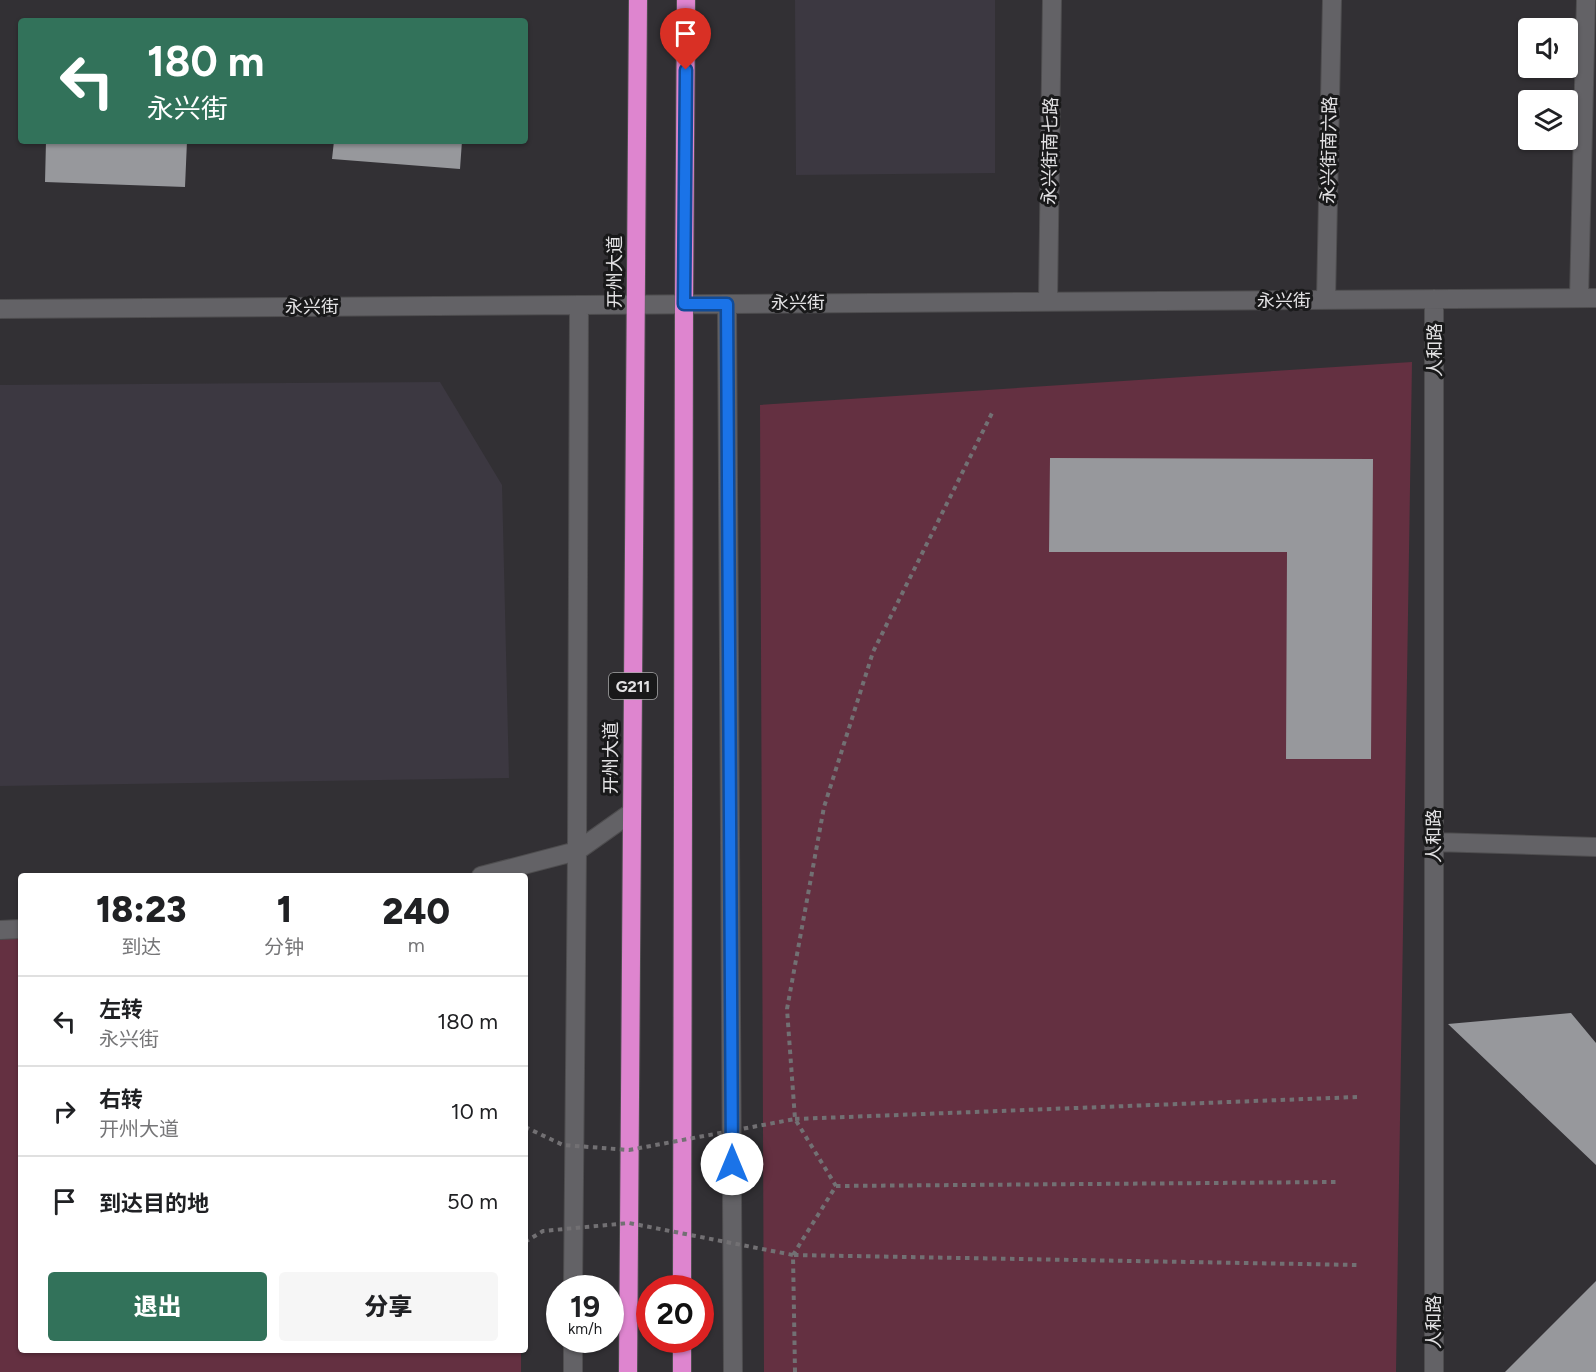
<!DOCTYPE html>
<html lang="zh">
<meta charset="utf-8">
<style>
body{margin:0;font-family:Figtree,"Noto Sans SC",sans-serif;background:#f6f6f6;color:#202124;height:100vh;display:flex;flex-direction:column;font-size:22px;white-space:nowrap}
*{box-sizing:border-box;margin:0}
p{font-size:20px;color:#757577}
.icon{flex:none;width:33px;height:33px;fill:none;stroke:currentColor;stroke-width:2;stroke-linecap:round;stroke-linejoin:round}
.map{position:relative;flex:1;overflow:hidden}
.panel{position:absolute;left:18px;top:873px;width:510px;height:480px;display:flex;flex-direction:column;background:#fff;border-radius:6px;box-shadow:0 2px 4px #0004}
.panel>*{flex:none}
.hud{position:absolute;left:18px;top:18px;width:510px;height:126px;border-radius:6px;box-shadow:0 2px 4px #0004;background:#32725a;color:#fff;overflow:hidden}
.buttons{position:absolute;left:1518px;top:18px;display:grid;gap:12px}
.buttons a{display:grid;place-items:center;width:60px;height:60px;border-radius:6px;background:#fff;box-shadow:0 2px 4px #0004;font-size:30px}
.speed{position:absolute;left:546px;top:1275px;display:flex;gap:12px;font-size:30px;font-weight:700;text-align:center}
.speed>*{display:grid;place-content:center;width:78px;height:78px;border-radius:50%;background:#fff;box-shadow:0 2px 4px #0004;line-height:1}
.speed small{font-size:15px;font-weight:400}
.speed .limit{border:9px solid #d22;background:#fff;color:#111}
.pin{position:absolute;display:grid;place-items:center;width:51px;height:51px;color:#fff;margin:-62px -26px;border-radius:50% 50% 50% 0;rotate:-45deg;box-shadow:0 0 6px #0007}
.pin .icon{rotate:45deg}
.me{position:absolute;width:66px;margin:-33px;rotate:0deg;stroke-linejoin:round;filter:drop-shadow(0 0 4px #0008)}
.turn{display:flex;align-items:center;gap:21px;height:126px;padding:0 30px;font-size:27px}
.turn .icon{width:78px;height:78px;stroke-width:2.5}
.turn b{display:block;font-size:42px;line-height:51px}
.eta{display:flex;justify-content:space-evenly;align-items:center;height:102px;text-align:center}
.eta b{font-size:36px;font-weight:800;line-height:42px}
.action{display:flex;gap:12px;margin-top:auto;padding:12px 30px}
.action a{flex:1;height:69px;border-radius:6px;background:#32725a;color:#fff;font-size:24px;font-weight:800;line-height:69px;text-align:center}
.action a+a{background:#f6f6f6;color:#202124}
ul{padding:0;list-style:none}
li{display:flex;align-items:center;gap:18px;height:90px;padding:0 30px;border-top:2px solid #e0e0e0}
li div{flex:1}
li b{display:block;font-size:22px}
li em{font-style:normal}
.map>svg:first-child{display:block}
.built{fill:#3c3841}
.green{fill:#643041}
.building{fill:#97989c}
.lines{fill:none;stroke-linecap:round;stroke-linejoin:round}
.minor-casing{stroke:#4e4d4f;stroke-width:20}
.highway-casing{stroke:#4e4d4f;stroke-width:20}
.path{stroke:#727073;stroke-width:4;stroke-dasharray:4.5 4.5;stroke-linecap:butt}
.minor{stroke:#636266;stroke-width:18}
.highway{stroke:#de85cf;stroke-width:18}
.path-bridge{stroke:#727073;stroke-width:4;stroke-dasharray:4.5 4.5;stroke-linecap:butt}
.route-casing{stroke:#114b97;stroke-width:15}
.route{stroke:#1a73e8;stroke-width:10}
.labels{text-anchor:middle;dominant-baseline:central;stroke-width:6;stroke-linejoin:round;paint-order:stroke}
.shield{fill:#19191a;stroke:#a6a6a7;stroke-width:1.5}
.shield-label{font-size:16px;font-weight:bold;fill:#e3e2e4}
.street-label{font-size:18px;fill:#e3e2e4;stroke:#19191a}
</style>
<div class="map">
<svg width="1596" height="1372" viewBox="0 0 1596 1372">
<rect width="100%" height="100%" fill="#323034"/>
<path class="built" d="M 795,0 L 995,0 L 995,173 L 796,175 Z
M 440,382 L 502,485 L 509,778 L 0,786 L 0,385 Z"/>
<path class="green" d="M 1412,362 L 1396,1372 L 764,1372 L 760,405 Z
M 21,929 L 21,1350 L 521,1350 L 521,1372 L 0,1372 L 0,930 Z"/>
<path class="building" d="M 46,141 L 187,141 L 185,187 L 45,182 Z
M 334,141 L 462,141 L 460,169 L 332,159 Z
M 1050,458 L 1373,459 L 1371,759 L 1286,759 L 1287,552 L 1049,552 Z
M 1571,1013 L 1596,1043 L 1596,1165 L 1448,1024 Z
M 1596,1281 L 1596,1372 L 1505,1372 Z"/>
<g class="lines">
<g class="minor-casing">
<path id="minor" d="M 1579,298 L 1586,0
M 1326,300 L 1332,0
M 1048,302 L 1052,0
M 727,304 L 733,1372
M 0,309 L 1596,298
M 1434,842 L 1596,847
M 481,876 L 577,851 L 632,812
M 0,930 L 21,929
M 573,1288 L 577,851 L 579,305
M 573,1372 L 573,1340
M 1434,1372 L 1434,299"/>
</g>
<g class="highway-casing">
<path id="highway" d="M 682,1288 L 684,304 L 686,0
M 628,1372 L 638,0
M 682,1372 L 682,1340"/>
</g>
<path class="path" d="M 795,1119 L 1357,1097
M 836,1186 L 1337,1182
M 794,1255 L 1357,1265
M 795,1372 L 793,1255 L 836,1186 L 795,1119 L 787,1009 L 824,807 L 873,652 L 992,413"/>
<use href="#minor" class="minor"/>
<use href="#highway" class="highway"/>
<path class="path-bridge" d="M 525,1127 L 563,1145 L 629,1150 L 795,1119
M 525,1242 L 543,1231 L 629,1223 L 793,1255"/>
</g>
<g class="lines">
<g class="route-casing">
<path id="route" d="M 686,70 L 684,304 L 727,304 L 732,1164"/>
</g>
<use href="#route" class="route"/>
</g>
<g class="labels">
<rect class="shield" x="609" y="673" width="48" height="26" rx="4.5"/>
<g class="shield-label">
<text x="633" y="686">G211</text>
</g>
<g class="street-label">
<text transform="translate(1329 150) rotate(-89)">永兴街南六路</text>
<text transform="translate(1050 151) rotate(-89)">永兴街南七路</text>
<text transform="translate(615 272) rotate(-90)">开州大道</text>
<text x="1284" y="301">永兴街</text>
<text x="798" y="303">永兴街</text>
<text x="312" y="307">永兴街</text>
<text transform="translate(1435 350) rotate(-90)">人和路</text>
<text transform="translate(611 758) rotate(-90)">开州大道</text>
<text transform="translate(1434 836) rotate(-90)">人和路</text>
<text transform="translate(1434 1322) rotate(-90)">人和路</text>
</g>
</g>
</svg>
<div class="buttons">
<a><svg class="icon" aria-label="sound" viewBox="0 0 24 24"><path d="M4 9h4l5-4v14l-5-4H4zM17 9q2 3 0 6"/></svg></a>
<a><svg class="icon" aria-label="layers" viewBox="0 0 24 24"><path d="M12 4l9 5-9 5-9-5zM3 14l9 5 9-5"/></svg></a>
</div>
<div class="speed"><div>19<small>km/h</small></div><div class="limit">20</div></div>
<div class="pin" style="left:686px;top:70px;background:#d93025"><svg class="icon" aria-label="arrive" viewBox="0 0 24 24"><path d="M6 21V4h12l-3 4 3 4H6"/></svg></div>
<svg class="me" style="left:732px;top:1164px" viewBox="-20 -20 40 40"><circle r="19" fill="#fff"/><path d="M0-13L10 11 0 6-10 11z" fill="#1a73e8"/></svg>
<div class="hud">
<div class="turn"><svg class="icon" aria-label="left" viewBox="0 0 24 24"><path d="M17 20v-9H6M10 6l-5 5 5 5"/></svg><div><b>180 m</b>永兴街</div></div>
</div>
<section class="panel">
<div class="eta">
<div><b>18:23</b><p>到达</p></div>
<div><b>1</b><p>分钟</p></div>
<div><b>240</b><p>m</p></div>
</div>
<ul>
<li><svg class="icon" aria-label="left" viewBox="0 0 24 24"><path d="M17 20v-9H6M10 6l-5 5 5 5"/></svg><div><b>左转</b><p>永兴街</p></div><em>180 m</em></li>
<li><svg class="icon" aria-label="right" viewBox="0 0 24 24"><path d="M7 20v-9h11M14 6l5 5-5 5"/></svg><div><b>右转</b><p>开州大道</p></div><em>10 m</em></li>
<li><svg class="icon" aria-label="arrive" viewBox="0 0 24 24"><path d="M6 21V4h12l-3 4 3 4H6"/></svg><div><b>到达目的地</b></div><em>50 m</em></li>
</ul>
<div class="action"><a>退出</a><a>分享</a></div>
</section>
</div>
